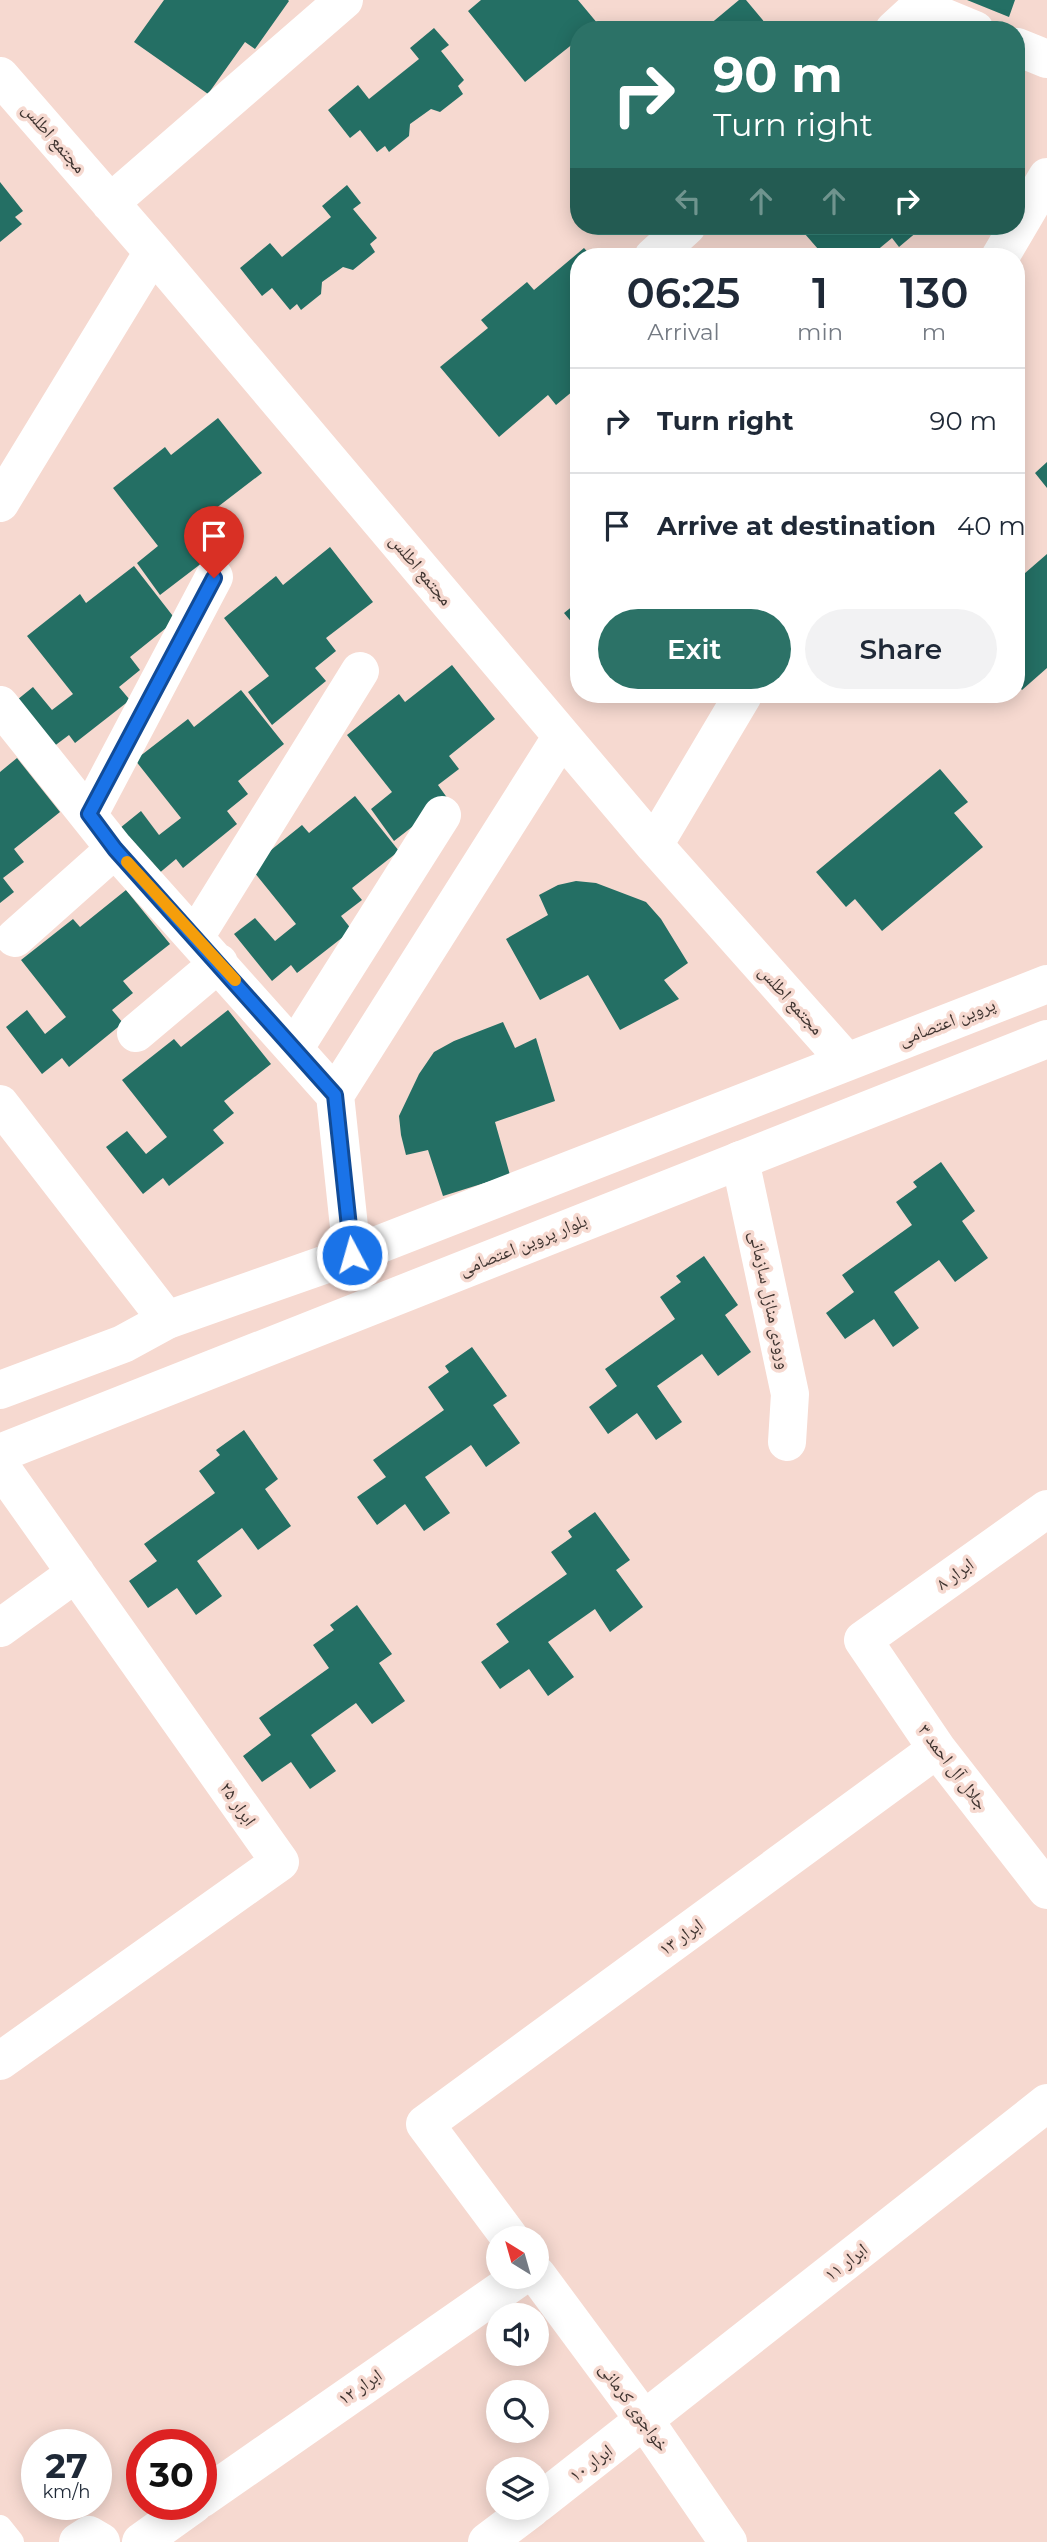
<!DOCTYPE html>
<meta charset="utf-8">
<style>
body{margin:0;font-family:Montserrat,"Noto Naskh Arabic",sans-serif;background:#f2f2f3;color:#1f2937;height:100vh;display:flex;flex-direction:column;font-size:26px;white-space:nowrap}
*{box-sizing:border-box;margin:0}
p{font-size:23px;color:#747a83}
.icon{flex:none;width:38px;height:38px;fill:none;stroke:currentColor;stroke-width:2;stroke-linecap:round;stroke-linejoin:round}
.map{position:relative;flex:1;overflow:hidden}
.sheet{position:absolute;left:570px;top:248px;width:455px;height:455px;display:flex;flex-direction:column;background:#fff;border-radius:28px;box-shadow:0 4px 18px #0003}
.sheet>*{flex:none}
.hud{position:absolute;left:570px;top:21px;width:455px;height:214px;border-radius:28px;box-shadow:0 4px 18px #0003;background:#2c7267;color:#fff;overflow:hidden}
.needle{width:46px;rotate:323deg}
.controls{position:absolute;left:486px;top:2226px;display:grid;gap:14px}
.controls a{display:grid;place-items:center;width:63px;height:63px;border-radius:50%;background:#fff;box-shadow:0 4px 18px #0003;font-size:35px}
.speed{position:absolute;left:21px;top:2429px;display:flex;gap:14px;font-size:35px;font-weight:700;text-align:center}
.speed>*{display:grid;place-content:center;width:91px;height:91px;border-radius:50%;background:#fff;box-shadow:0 4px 18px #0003;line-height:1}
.speed small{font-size:18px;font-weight:400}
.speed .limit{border:10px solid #d22;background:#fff;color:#111}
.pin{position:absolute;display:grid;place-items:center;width:60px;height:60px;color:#fff;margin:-72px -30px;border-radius:50% 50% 50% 0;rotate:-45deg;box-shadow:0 0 7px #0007}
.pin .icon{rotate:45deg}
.me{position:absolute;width:77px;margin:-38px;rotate:354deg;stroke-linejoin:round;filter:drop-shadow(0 0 5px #0008)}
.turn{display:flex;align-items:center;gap:24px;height:147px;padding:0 28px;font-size:32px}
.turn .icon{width:91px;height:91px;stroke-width:2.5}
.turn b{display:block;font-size:49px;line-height:60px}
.lanes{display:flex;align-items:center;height:66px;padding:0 28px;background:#0003;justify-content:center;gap:35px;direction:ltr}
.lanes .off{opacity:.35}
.eta{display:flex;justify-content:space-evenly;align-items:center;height:119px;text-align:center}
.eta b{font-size:42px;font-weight:600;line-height:49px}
.button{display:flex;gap:14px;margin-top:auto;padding:14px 28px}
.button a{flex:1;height:80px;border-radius:42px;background:#2c7267;color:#fff;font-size:28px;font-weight:600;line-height:80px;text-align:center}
.button a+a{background:#f2f2f3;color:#1f2937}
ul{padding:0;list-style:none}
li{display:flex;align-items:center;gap:21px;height:105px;padding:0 28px;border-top:2px solid #e0e1e3}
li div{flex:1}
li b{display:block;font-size:26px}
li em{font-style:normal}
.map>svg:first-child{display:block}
.building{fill:#246f64}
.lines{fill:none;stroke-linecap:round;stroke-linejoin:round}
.lane{stroke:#fff;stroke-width:24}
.street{stroke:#fff;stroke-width:38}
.secondary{stroke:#fff;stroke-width:38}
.route-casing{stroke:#114b97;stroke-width:18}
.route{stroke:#1a73e8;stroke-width:12}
.slow{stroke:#f59e0b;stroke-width:12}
.labels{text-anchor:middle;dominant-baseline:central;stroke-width:7;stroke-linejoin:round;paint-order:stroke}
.street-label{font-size:18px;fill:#3f3430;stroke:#f6d9d0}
</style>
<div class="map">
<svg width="1047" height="2542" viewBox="0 0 1047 2542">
<rect width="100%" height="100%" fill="#f6d9d0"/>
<path class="building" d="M 164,0 L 288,0 L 289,1 L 255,49 L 245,42 L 208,94 L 134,42 Z
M 481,0 L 578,0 L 598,24 L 591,30 L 579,30 L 579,39 L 525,82 L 468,11 Z
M 739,0 L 746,0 L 771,30 L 703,30 Z
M 967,0 L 1015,0 L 1009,17 Z
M 434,28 L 449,45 L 441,51 L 464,80 L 458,86 L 463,94 L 440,112 L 431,109 L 410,124 L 409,136 L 389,152 L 385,146 L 377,152 L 360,130 L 350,138 L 328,110 L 358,85 L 369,99 L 419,59 L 410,48 Z
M 0,182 L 23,211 L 15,217 L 22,224 L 0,242 Z
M 347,185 L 361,203 L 353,209 L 377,238 L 370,244 L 375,252 L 353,270 L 343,267 L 322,282 L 321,294 L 301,310 L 297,304 L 290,310 L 272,288 L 262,296 L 240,268 L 270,243 L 282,257 L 331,217 L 322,206 Z
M 798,226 L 924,226 L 899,247 L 892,238 L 869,257 L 825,257 Z
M 584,248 L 592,257 L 579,257 L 579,386 L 556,405 L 548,395 L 499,437 L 440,367 L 488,328 L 481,320 L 527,282 L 534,290 Z
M 218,418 L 262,473 L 215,509 L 225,522 L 204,538 L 215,553 L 160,595 L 137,563 L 158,546 L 113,488 L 165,447 L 171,455 Z
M 1047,462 L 1047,488 L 1035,473 Z
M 330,547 L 373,602 L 326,638 L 336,651 L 315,668 L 326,681 L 272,725 L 248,692 L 269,676 L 224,618 L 276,576 L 283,585 Z
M 1047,554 L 1047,668 L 1022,690 L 1017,684 L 1017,580 Z
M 134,566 L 176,620 L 130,657 L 140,670 L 119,687 L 130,700 L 75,743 L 69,735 L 49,750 L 12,704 L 33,687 L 52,710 L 73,694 L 27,636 L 80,594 L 86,603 Z
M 579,601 L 579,631 L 564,613 Z
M 452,665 L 495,719 L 449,756 L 459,769 L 438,785 L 448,799 L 394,841 L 371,809 L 392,792 L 347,735 L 399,694 L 405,702 Z
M 241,690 L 284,744 L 238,781 L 248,794 L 227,811 L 237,824 L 183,868 L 176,859 L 157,875 L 120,828 L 141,811 L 159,835 L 181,818 L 135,760 L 188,719 L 194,727 Z
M 17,758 L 60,812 L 14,849 L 24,862 L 3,878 L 14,892 L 0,903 L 0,772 Z
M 940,769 L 968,802 L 954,813 L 983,847 L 882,931 L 855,899 L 846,907 L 816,872 Z
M 355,796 L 399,851 L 352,888 L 362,900 L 341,916 L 352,930 L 297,973 L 291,965 L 272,981 L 234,934 L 255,918 L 275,941 L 296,924 L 250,867 L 302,825 L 309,833 Z
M 576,881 L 596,883 L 646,902 L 661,919 L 688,963 L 664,980 L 679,999 L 620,1030 L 588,975 L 540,1000 L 506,939 L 548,915 L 539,895 L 558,885 Z
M 126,890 L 170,944 L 123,981 L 133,993 L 112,1010 L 123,1023 L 69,1067 L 62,1058 L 42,1074 L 6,1027 L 27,1010 L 45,1034 L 66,1017 L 21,960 L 73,919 L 80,927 Z
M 228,1010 L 271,1064 L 224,1101 L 234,1113 L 213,1130 L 224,1143 L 169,1186 L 163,1178 L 143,1194 L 106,1147 L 127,1131 L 146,1154 L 167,1137 L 122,1080 L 174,1039 L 181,1047 Z
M 503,1022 L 515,1048 L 536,1038 L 555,1101 L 495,1122 L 510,1175 L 443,1196 L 428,1150 L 406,1155 L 401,1135 L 399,1116 L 419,1074 L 434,1052 L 454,1041 Z
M 941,1162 L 975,1211 L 962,1221 L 988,1258 L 955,1282 L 939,1260 L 894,1292 L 919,1328 L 893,1347 L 874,1319 L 845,1339 L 826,1313 L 854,1292 L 842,1275 L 912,1225 L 896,1202 L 917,1187 L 913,1182 Z
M 704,1256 L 738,1305 L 725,1315 L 751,1352 L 718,1376 L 702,1354 L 657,1386 L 682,1422 L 656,1440 L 637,1413 L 608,1434 L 589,1407 L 617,1386 L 605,1369 L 675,1319 L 660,1297 L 681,1282 L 676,1276 Z
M 472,1347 L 507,1396 L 493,1405 L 520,1443 L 486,1467 L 471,1445 L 425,1477 L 450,1513 L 424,1531 L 405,1504 L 377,1525 L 357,1497 L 386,1477 L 373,1460 L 444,1410 L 428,1387 L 449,1372 L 445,1366 Z
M 244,1430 L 278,1479 L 265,1489 L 291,1526 L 258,1550 L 242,1528 L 197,1561 L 222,1596 L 196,1615 L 177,1588 L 148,1608 L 129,1581 L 157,1561 L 144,1544 L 215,1493 L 199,1471 L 220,1455 L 216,1450 Z
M 595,1512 L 630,1560 L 616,1570 L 643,1607 L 610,1632 L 595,1609 L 548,1642 L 574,1677 L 548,1696 L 529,1669 L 500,1689 L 481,1662 L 509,1642 L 496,1624 L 567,1574 L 551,1552 L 572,1537 L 568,1531 Z
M 357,1605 L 392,1654 L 379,1663 L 405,1701 L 372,1724 L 356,1703 L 311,1735 L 336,1771 L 310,1789 L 291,1762 L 262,1782 L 243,1756 L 271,1735 L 259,1718 L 329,1668 L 313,1645 L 334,1630 L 330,1625 Z"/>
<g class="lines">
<path class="lane" d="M 0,2527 L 12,2542"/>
<path class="street" d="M 920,0 L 919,7 L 975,30
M 894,30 L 919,7
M 1017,47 L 1047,59
M 0,76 L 153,252 L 654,845 L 846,1061
M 110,203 L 344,0
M 653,257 L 687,226
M 1000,257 L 1047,177
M 0,503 L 153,252
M 0,705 L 115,849 L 335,1095
M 89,814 L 214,577
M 654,845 L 743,695
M 195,937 L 360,671
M 15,938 L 115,849
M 136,1033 L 219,963
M 294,1049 L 442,815
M 0,1104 L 167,1320
M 740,1160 L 790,1394 L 787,1442
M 352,1255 L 335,1095 L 562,736
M 0,1466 L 280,1862 L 0,2061
M 1047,1509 L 863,1640 L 937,1749 L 1047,1890
M 0,1628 L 76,1573
M 510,2238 L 425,2124 L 937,1749
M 537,2275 L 645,2421 L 728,2542
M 201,2499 L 520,2277
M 537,2504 L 1047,2103
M 78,2542 L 89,2535 L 101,2542
M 141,2542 L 194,2504
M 487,2542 L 532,2508"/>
<path class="secondary" d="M 0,1390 L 123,1344 L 167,1320 L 352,1255 L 1047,984
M 0,1453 L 1047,1039"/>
</g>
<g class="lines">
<g class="route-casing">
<path id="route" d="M 214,578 L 89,814 L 115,849 L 335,1095 L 352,1255"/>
</g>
<use href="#route" class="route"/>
<path class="slow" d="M 127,862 L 235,980"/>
</g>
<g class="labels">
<g class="street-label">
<text transform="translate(54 138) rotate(49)">مجتمع اطلس</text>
<text transform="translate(421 570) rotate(50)">مجتمع اطلس</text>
<text transform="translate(791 1000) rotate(48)">مجتمع اطلس</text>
<text transform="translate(947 1022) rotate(-21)">پروین اعتصامی</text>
<text transform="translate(523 1245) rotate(-22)">بلوار پروین اعتصامی</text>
<text transform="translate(770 1300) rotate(78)">ورودی منازل سازمانی</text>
<text transform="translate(955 1574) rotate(-36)">ابرار ۸</text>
<text transform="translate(953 1767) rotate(53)">جلال آل احمد ۳</text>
<text transform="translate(238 1804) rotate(55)">ابرار ۲۵</text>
<text transform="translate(681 1937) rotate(-36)">ابرار ۱۳</text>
<text transform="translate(846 2262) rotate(-38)">ابرار ۱۱</text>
<text transform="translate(360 2387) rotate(-35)">ابرار ۱۲</text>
<text transform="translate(634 2407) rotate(54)">خواجوی کرمانی</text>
<text transform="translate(591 2463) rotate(-37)">ابرار ۱۰</text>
</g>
</g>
</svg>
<div class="controls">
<a><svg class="needle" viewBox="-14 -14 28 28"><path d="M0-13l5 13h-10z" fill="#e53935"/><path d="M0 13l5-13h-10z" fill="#747a83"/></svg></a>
<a><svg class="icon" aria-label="sound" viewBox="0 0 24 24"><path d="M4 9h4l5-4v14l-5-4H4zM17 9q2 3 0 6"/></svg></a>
<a><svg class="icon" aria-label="search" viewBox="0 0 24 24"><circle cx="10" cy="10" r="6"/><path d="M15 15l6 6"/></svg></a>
<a><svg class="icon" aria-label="layers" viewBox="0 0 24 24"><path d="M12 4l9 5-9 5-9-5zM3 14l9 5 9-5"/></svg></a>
</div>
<div class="speed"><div>27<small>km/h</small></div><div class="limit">30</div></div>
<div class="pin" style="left:214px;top:578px;background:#d93025"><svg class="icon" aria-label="arrive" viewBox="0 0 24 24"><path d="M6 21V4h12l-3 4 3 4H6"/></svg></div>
<svg class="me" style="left:352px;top:1255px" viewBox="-20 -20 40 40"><circle r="17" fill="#1a73e8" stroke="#fff" stroke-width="3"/><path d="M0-11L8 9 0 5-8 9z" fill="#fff"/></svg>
<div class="hud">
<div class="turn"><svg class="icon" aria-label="right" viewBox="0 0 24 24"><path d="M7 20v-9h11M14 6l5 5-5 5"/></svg><div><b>90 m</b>Turn right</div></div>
<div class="lanes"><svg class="icon off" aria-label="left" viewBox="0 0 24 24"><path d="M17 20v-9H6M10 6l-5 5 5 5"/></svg><svg class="icon off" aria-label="ahead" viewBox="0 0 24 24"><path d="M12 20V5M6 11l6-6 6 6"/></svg><svg class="icon off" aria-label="ahead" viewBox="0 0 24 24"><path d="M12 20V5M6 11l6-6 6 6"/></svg><svg class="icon" aria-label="right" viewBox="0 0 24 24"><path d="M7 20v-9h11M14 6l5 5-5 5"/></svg></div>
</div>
<section class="sheet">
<div class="eta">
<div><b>06:25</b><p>Arrival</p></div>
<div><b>1</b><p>min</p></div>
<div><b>130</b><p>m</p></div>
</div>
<ul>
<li><svg class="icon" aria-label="right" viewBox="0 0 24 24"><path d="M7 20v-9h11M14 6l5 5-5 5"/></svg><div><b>Turn right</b></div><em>90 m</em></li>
<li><svg class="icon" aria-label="arrive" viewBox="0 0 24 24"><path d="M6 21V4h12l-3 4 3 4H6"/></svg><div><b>Arrive at destination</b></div><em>40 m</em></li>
</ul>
<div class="button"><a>Exit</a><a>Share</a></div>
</section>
</div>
